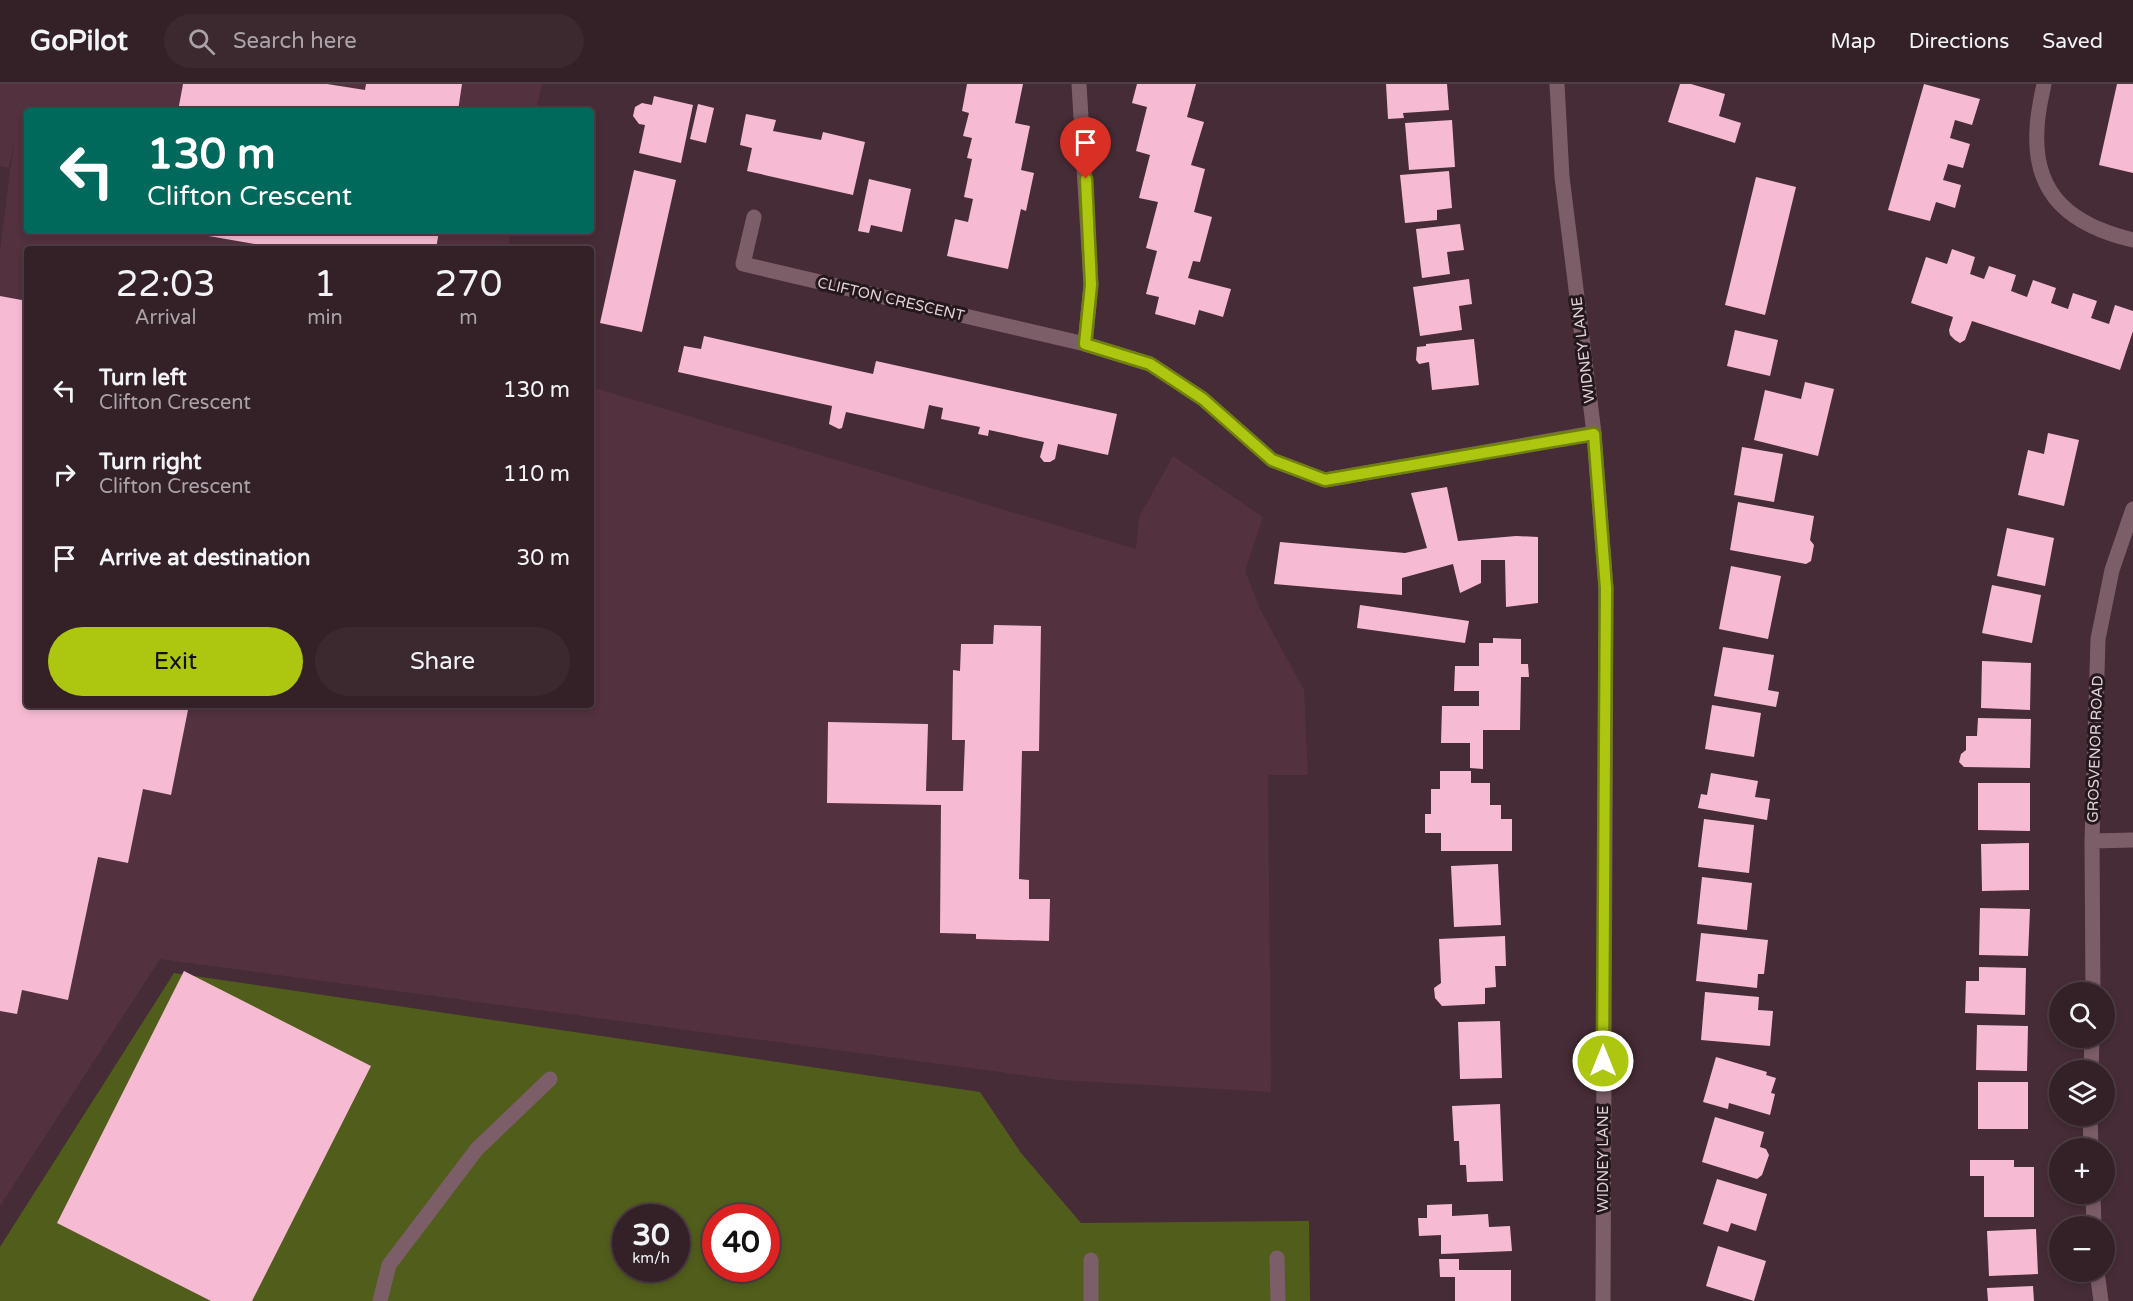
<!DOCTYPE html>
<meta charset="utf-8">
<style>
body{margin:0;font-family:"Varela Round",sans-serif;background:#3c2930;color:#f1f3f6;height:100vh;display:flex;flex-direction:column;font-size:22px;white-space:nowrap}
*{box-sizing:border-box;margin:0}
p{font-size:20px;color:#a9a3a8}
.icon{flex:none;width:33px;height:33px;fill:none;stroke:currentColor;stroke-width:2;stroke-linecap:round;stroke-linejoin:round}
.map{position:relative;flex:1;overflow:hidden}
.panel{position:absolute;left:24px;top:162px;width:570px;height:462px;display:flex;flex-direction:column;background:#342128;border-radius:6px;box-shadow:0 3px 9px #0003,0 0 0 2px #4e3e45}
.panel>*{flex:none}
.guide{position:absolute;left:24px;top:24px;width:570px;height:126px;border-radius:6px;box-shadow:0 3px 9px #0003,0 0 0 2px #4e3e45;background:#00695c;color:#fff;overflow:hidden}
.controls{position:absolute;left:2049px;top:898px;display:grid;gap:12px}
.controls a{display:grid;place-items:center;width:66px;height:66px;border-radius:50%;background:#342128;box-shadow:0 3px 9px #0003,0 0 0 2px #4e3e45;font-size:30px}
.speed{position:absolute;left:612px;top:1120px;display:flex;gap:12px;font-size:30px;font-weight:700;text-align:center}
.speed>*{display:grid;place-content:center;width:78px;height:78px;border-radius:50%;background:#342128;box-shadow:0 3px 9px #0003,0 0 0 2px #4e3e45;line-height:1}
.speed small{font-size:15px;font-weight:400}
.speed .limit{border:9px solid #d22;background:#fff;color:#111}
.pin{position:absolute;display:grid;place-items:center;width:51px;height:51px;color:#fff;margin:-62px -26px;border-radius:50% 50% 50% 0;rotate:-45deg;box-shadow:0 0 6px #0007}
.pin .icon{rotate:45deg}
.me{position:absolute;width:66px;margin:-33px;rotate:0deg;stroke-linejoin:round;filter:drop-shadow(0 0 4px #0008)}
.turn{display:flex;align-items:center;gap:21px;height:126px;padding:0 24px;font-size:27px}
.turn .icon{width:78px;height:78px;stroke-width:2.5}
.turn b{display:block;font-size:42px;line-height:51px}
.eta{display:flex;justify-content:space-evenly;align-items:center;height:102px;text-align:center}
.eta b{font-size:36px;font-weight:600;line-height:42px}
.primary-button{display:flex;gap:12px;margin-top:auto;padding:12px 24px}
.primary-button a{flex:1;height:69px;border-radius:36px;background:#adc610;color:#111;font-size:24px;font-weight:600;line-height:69px;text-align:center}
.primary-button a+a{background:#3c2930;color:#f1f3f6}
ul{padding:0;list-style:none}
li{display:flex;align-items:center;gap:18px;height:84px;padding:0 24px}
li div{flex:1}
li b{display:block;font-size:22px}
li em{font-style:normal}
header{display:flex;align-items:center;gap:36px;box-sizing:border-box;height:84px;padding:0 30px;background:#342128;border-bottom:2px solid #4e3e45}
header strong{font-size:28px}
nav{display:flex;gap:33px;margin-inline-start:auto;font-size:21px}
.search{width:420px;height:54px;background:#3c2930;display:flex;align-items:center;gap:15px;box-sizing:border-box;padding:0 21px;border-radius:33px;color:#a9a3a8;font-size:22px}
.map>svg:first-child{display:block}
.built{fill:#53313f}
.green{fill:#515d1a;fill-rule:evenodd}
.building{fill:#f6bbd2}
.lines{fill:none;stroke-linecap:round;stroke-linejoin:round}
.service{stroke:#7c5e69;stroke-width:15}
.minor{stroke:#7c5e69;stroke-width:15}
.tertiary{stroke:#7c5e69;stroke-width:15}
.route-casing{stroke:#70810a;stroke-width:15}
.route{stroke:#adc610;stroke-width:10}
.labels{text-anchor:middle;dominant-baseline:central;stroke-width:6;stroke-linejoin:round;paint-order:stroke}
.street-label{font-size:15px;fill:#e2d0d7;stroke:#24181d}
</style>
<header>
<strong>GoPilot</strong>
<div class="search"><svg class="icon" aria-label="search" viewBox="0 0 24 24"><circle cx="10" cy="10" r="6"/><path d="M15 15l6 6"/></svg>Search here</div>
<nav><a>Map</a><a>Directions</a><a>Saved</a></nav>
</header>
<div class="map">
<svg width="2133" height="1217" viewBox="0 0 2133 1217">
<rect width="100%" height="100%" fill="#462c36"/>
<path class="built" d="M 0,0 L 542,0 L 536,27 L 27,27 L 27,147 L 511,147 L 508,165 L 27,165 L 27,621 L 591,621 L 591,303 L 1136,465 L 1139,433 L 1173,372 L 1263,433 L 1245,487 L 1260,525 L 1304,606 L 1308,691 L 1268,691 L 1271,1008 L 1058,996 L 160,875 L 0,1122 L 0,166 L 14,58 L 9,84 L 0,82 Z"/>
<path class="green" d="M 174,889 L 980,1008 L 1021,1069 L 1081,1139 L 1309,1137 L 1310,1217 L 0,1217 L 0,1163 ZM 626,1134 L 676,1134 L 676,1185 L 626,1185 ZM 716,1134 L 766,1134 L 766,1185 L 716,1185 Z"/>
<path class="building" d="M 183,0 L 327,0 L 365,6 L 366,0 L 462,0 L 458,27 L 178,27 Z
M 967,0 L 1023,0 L 1015,39 L 1030,42 L 1021,86 L 1034,89 L 1026,127 L 1021,125 L 1008,185 L 947,172 L 955,135 L 968,138 L 973,115 L 964,113 L 972,75 L 967,74 L 972,54 L 963,52 L 969,29 L 962,27 Z
M 1137,0 L 1196,0 L 1187,33 L 1204,38 L 1191,81 L 1205,85 L 1194,128 L 1212,133 L 1200,178 L 1193,177 L 1188,194 L 1231,205 L 1223,233 L 1199,226 L 1195,241 L 1155,230 L 1159,213 L 1146,210 L 1157,167 L 1146,164 L 1158,118 L 1139,114 L 1150,71 L 1136,67 L 1147,23 L 1132,19 Z
M 1386,0 L 1447,0 L 1449,26 L 1403,29 L 1404,34 L 1388,35 Z
M 1680,0 L 1691,0 L 1725,10 L 1719,32 L 1741,39 L 1735,59 L 1668,38 Z
M 1924,0 L 1980,15 L 1972,41 L 1955,36 L 1950,54 L 1970,60 L 1963,84 L 1948,80 L 1943,96 L 1961,101 L 1955,124 L 1936,118 L 1930,137 L 1888,126 Z
M 2117,0 L 2133,0 L 2133,89 L 2099,81 Z
M 654,12 L 693,21 L 681,79 L 639,69 L 645,41 L 639,40 L 633,32 L 635,23 L 642,19 L 652,21 Z
M 698,20 L 714,24 L 706,59 L 690,55 Z
M 746,30 L 776,36 L 773,47 L 821,56 L 823,48 L 865,58 L 853,111 L 747,87 L 752,64 L 740,61 Z
M 1452,36 L 1455,83 L 1409,86 L 1405,39 Z
M 634,86 L 676,96 L 642,248 L 600,239 Z
M 1449,87 L 1452,124 L 1437,126 L 1437,136 L 1405,139 L 1400,91 Z
M 1756,93 L 1796,103 L 1765,231 L 1725,221 Z
M 869,95 L 911,105 L 902,148 L 871,141 L 869,149 L 858,147 Z
M 1460,140 L 1464,166 L 1447,168 L 1450,190 L 1422,194 L 1416,145 Z
M 180,147 L 439,147 L 436,165 L 284,165 Z
M 1952,165 L 1975,173 L 1970,190 L 1984,195 L 1989,182 L 2016,191 L 2011,207 L 2027,213 L 2033,196 L 2056,204 L 2051,219 L 2068,225 L 2073,209 L 2097,217 L 2091,234 L 2109,240 L 2115,221 L 2133,227 L 2133,247 L 2120,286 L 1972,237 L 1965,256 L 1960,259 L 1955,256 L 1950,251 L 1949,246 L 1953,233 L 1911,219 L 1926,173 L 1947,180 Z
M 1469,195 L 1472,220 L 1459,222 L 1462,246 L 1420,252 L 1413,203 Z
M 0,212 L 27,217 L 27,621 L 189,621 L 171,711 L 143,705 L 128,779 L 98,773 L 68,916 L 22,906 L 17,930 L 0,927 Z
M 1735,246 L 1778,256 L 1770,292 L 1727,282 Z
M 704,252 L 873,290 L 876,277 L 1117,330 L 1108,371 L 1058,360 L 1055,375 L 1050,378 L 1044,378 L 1040,373 L 1044,358 L 989,346 L 988,352 L 978,350 L 980,343 L 941,335 L 943,324 L 929,321 L 924,345 L 846,328 L 842,344 L 839,345 L 829,340 L 832,322 L 678,288 L 684,262 L 701,265 Z
M 1474,255 L 1479,301 L 1432,306 L 1429,278 L 1419,280 L 1416,276 L 1417,263 L 1426,262 L 1426,260 Z
M 1805,298 L 1834,305 L 1818,372 L 1754,356 L 1765,306 L 1801,315 Z
M 2048,349 L 2079,356 L 2064,422 L 2018,411 L 2028,366 L 2044,370 Z
M 1742,363 L 1783,370 L 1774,418 L 1734,411 Z
M 1447,403 L 1458,457 L 1516,452 L 1538,453 L 1538,519 L 1506,523 L 1505,476 L 1481,476 L 1481,499 L 1460,509 L 1453,480 L 1402,494 L 1402,511 L 1274,500 L 1280,458 L 1405,469 L 1427,464 L 1411,409 Z
M 1738,418 L 1814,432 L 1810,456 L 1814,461 L 1811,477 L 1806,480 L 1730,466 Z
M 2007,444 L 2054,454 L 2045,502 L 1997,492 Z
M 1731,482 L 1781,492 L 1768,555 L 1719,545 Z
M 1992,501 L 2041,511 L 2032,559 L 1982,549 Z
M 1360,521 L 1469,537 L 1465,559 L 1357,544 Z
M 994,541 L 1041,542 L 1039,667 L 1022,667 L 1019,795 L 1029,796 L 1029,815 L 1050,815 L 1049,857 L 976,855 L 976,850 L 940,849 L 941,721 L 827,719 L 828,638 L 928,640 L 926,707 L 963,707 L 965,656 L 952,656 L 953,586 L 960,587 L 961,560 L 993,560 Z
M 1493,554 L 1521,555 L 1521,580 L 1528,580 L 1529,593 L 1521,593 L 1520,646 L 1483,646 L 1483,685 L 1470,684 L 1470,659 L 1441,659 L 1442,622 L 1479,622 L 1479,607 L 1454,607 L 1455,582 L 1479,582 L 1479,559 L 1493,559 Z
M 1723,563 L 1774,571 L 1768,606 L 1779,608 L 1776,623 L 1714,612 Z
M 1982,577 L 2031,579 L 2030,626 L 1981,624 Z
M 1712,621 L 1761,629 L 1754,673 L 1705,665 Z
M 1978,634 L 2031,635 L 2030,684 L 1964,683 L 1959,678 L 1961,670 L 1966,666 L 1966,652 L 1977,652 Z
M 1440,687 L 1471,687 L 1471,699 L 1490,699 L 1490,721 L 1501,721 L 1501,735 L 1512,735 L 1512,767 L 1441,767 L 1441,749 L 1425,749 L 1425,730 L 1431,730 L 1431,705 L 1440,705 Z
M 1711,689 L 1758,697 L 1755,713 L 1770,715 L 1767,736 L 1698,724 L 1701,710 L 1707,711 Z
M 1978,699 L 2030,699 L 2030,747 L 1978,746 Z
M 1704,735 L 1754,741 L 1749,789 L 1698,783 Z
M 2029,759 L 2029,806 L 1982,807 L 1981,760 Z
M 1498,780 L 1501,841 L 1454,843 L 1451,782 Z
M 1702,793 L 1752,799 L 1747,846 L 1697,840 Z
M 1980,824 L 2030,825 L 2028,872 L 1979,871 Z
M 1701,849 L 1768,856 L 1764,890 L 1758,890 L 1757,904 L 1696,897 Z
M 1505,852 L 1506,882 L 1495,882 L 1496,903 L 1485,904 L 1485,920 L 1442,922 L 1435,914 L 1434,904 L 1441,899 L 1439,855 Z
M 1979,883 L 2026,884 L 2025,931 L 1965,929 L 1966,897 L 1979,897 Z
M 184,887 L 371,982 L 252,1217 L 211,1217 L 57,1139 Z
M 1705,908 L 1759,913 L 1758,926 L 1773,927 L 1770,962 L 1701,956 Z
M 1500,937 L 1502,994 L 1460,995 L 1458,938 Z
M 1977,941 L 2028,942 L 2027,987 L 1976,986 Z
M 1716,973 L 1767,988 L 1766,991 L 1776,994 L 1771,1009 L 1775,1010 L 1770,1031 L 1729,1019 L 1728,1025 L 1703,1018 Z
M 1978,998 L 2028,998 L 2028,1045 L 1978,1045 Z
M 1500,1020 L 1503,1097 L 1467,1098 L 1466,1081 L 1460,1081 L 1459,1057 L 1454,1057 L 1452,1022 Z
M 1715,1033 L 1764,1048 L 1760,1063 L 1766,1065 L 1769,1071 L 1762,1091 L 1757,1095 L 1702,1078 Z
M 1970,1076 L 2014,1076 L 2014,1083 L 2034,1083 L 2034,1133 L 1984,1133 L 1984,1092 L 1970,1092 Z
M 1717,1095 L 1767,1110 L 1756,1147 L 1731,1139 L 1728,1148 L 1703,1140 Z
M 1452,1120 L 1452,1132 L 1488,1130 L 1489,1143 L 1510,1142 L 1512,1167 L 1441,1170 L 1441,1151 L 1419,1152 L 1418,1134 L 1427,1134 L 1427,1121 Z
M 2036,1145 L 2038,1190 L 1989,1192 L 1987,1147 Z
M 1718,1162 L 1766,1177 L 1754,1217 L 1706,1202 Z
M 1439,1175 L 1459,1175 L 1459,1186 L 1511,1186 L 1511,1217 L 1455,1217 L 1455,1193 L 1440,1193 Z
M 2033,1202 L 2034,1217 L 1988,1217 L 1987,1204 Z"/>
<g class="lines">
<path class="service" d="M 1277,1174 L 1278,1217
M 1091,1176 L 1091,1217
M 380,1217 L 389,1181 L 477,1065 L 550,995"/>
<path class="minor" d="M 1079,0 L 1091,201 L 1085,260
M 2044,0 C 2041,15 2037,31 2037,46 C 2033,113 2074,142 2133,156
M 754,133 L 743,180 L 1085,260 L 1150,280 L 1203,315 L 1272,376 L 1325,396 L 1594,349
M 2092,757 L 2133,756
M 2093,909 L 2092,757 L 2098,555 L 2112,486 L 2133,425
M 2091,987 L 2092,954
M 2090,1032 L 2091,1065
M 2093,1110 L 2094,1143
M 2097,1188 L 2101,1217"/>
<path class="tertiary" d="M 1557,0 L 1562,93 L 1594,349 L 1606,505 L 1603,1217"/>
</g>
<g class="lines">
<g class="route-casing">
<path id="route" d="M 1086,95 L 1091,201 L 1085,260 L 1150,280 L 1203,315 L 1272,376 L 1325,396 L 1594,350 L 1606,504 L 1603,977"/>
</g>
<use href="#route" class="route"/>
</g>
<g class="labels">
<g class="street-label">
<text transform="translate(891 215) rotate(13)">CLIFTON CRESCENT</text>
<text transform="translate(1583 266) rotate(-97)">WIDNEY LANE</text>
<text transform="translate(2095 665) rotate(-88)">GROSVENOR ROAD</text>
<text transform="translate(1603 1075) rotate(-90)">WIDNEY LANE</text>
</g>
</g>
</svg>
<div class="controls">
<a><svg class="icon" aria-label="search" viewBox="0 0 24 24"><circle cx="10" cy="10" r="6"/><path d="M15 15l6 6"/></svg></a>
<a><svg class="icon" aria-label="layers" viewBox="0 0 24 24"><path d="M12 4l9 5-9 5-9-5zM3 14l9 5 9-5"/></svg></a>
<a>+</a>
<a>−</a>
</div>
<div class="speed"><div>30<small>km/h</small></div><div class="limit">40</div></div>
<div class="pin" style="left:1086px;top:95px;background:#d93025"><svg class="icon" aria-label="arrive" viewBox="0 0 24 24"><path d="M6 21V4h12l-3 4 3 4H6"/></svg></div>
<svg class="me" style="left:1603px;top:977px" viewBox="-20 -20 40 40"><circle r="17" fill="#adc610" stroke="#fff" stroke-width="3"/><path d="M0-11L8 9 0 5-8 9z" fill="#fff"/></svg>
<div class="guide">
<div class="turn"><svg class="icon" aria-label="left" viewBox="0 0 24 24"><path d="M17 20v-9H6M10 6l-5 5 5 5"/></svg><div><b>130 m</b>Clifton Crescent</div></div>
</div>
<section class="panel">
<div class="eta">
<div><b>22:03</b><p>Arrival</p></div>
<div><b>1</b><p>min</p></div>
<div><b>270</b><p>m</p></div>
</div>
<ul>
<li><svg class="icon" aria-label="left" viewBox="0 0 24 24"><path d="M17 20v-9H6M10 6l-5 5 5 5"/></svg><div><b>Turn left</b><p>Clifton Crescent</p></div><em>130 m</em></li>
<li><svg class="icon" aria-label="right" viewBox="0 0 24 24"><path d="M7 20v-9h11M14 6l5 5-5 5"/></svg><div><b>Turn right</b><p>Clifton Crescent</p></div><em>110 m</em></li>
<li><svg class="icon" aria-label="arrive" viewBox="0 0 24 24"><path d="M6 21V4h12l-3 4 3 4H6"/></svg><div><b>Arrive at destination</b></div><em>30 m</em></li>
</ul>
<div class="primary-button"><a>Exit</a><a>Share</a></div>
</section>
</div>
